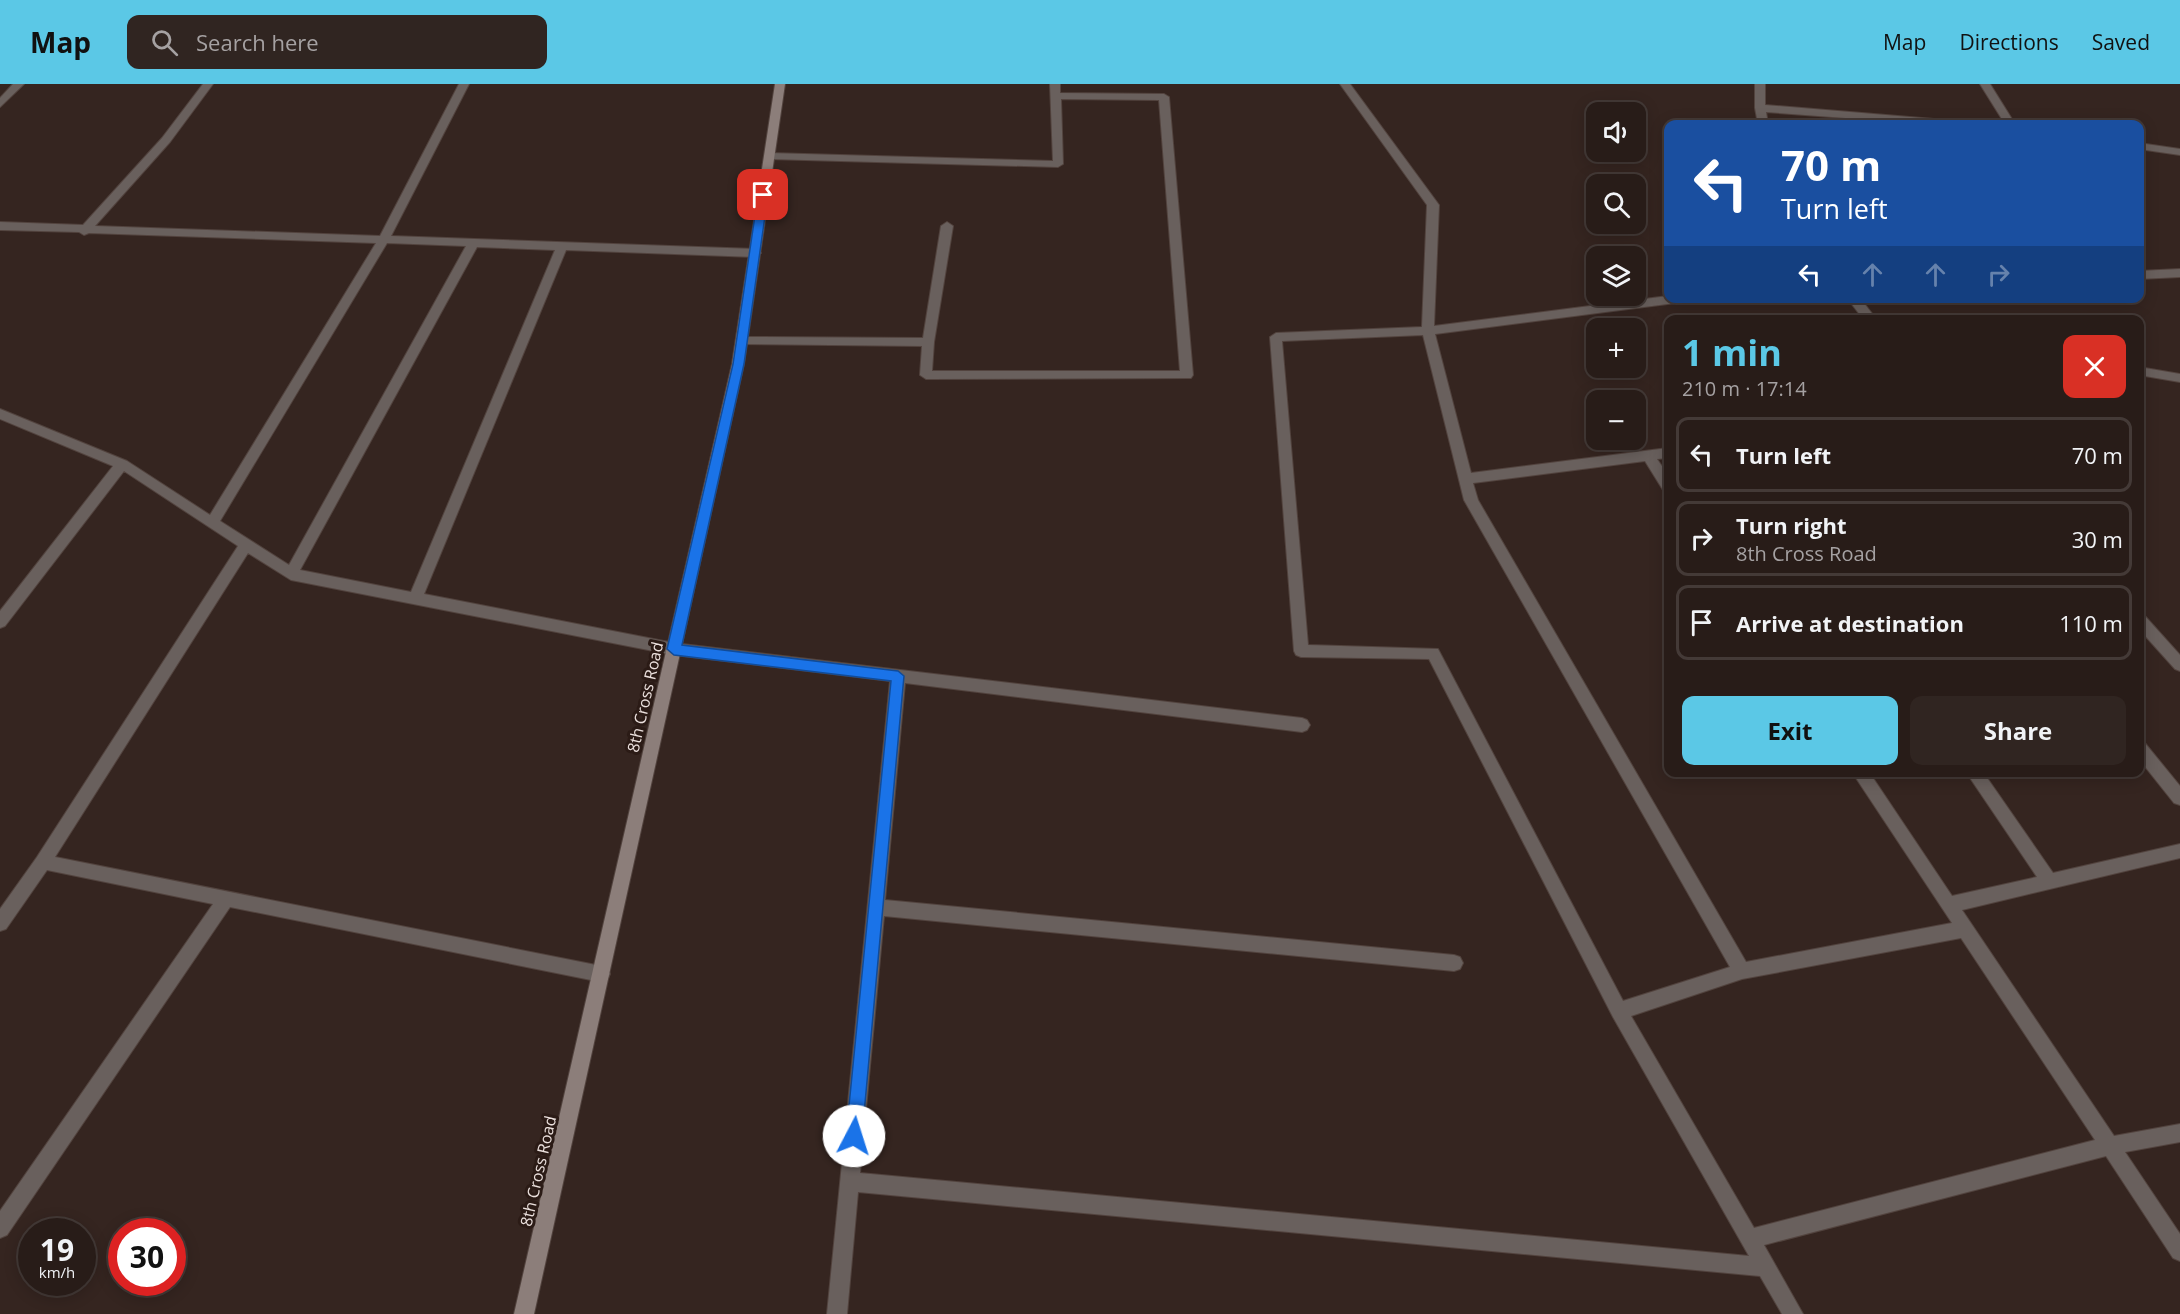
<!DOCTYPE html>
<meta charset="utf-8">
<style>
body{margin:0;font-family:"Open Sans",sans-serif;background:#302521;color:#f1f3f6;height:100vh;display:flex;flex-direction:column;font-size:22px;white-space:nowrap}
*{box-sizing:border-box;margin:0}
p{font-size:20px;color:#a5a1a2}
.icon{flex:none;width:33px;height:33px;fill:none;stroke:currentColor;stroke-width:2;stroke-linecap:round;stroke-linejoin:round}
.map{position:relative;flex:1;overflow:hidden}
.side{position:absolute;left:1664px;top:231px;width:480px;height:462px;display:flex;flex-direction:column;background:#281c18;border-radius:12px;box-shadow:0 3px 15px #0003,0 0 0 2px #443a37}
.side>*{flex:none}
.banner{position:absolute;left:1664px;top:36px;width:480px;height:183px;border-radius:12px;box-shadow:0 3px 15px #0003,0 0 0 2px #443a37;background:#1a4fa0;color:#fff;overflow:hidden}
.buttons{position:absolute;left:1586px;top:18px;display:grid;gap:12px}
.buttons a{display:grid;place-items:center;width:60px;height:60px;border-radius:12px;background:#281c18;box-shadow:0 3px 15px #0003,0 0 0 2px #443a37;font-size:30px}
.speed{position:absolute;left:18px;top:1134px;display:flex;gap:12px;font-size:30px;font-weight:700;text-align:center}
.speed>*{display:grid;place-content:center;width:78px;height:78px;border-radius:50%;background:#281c18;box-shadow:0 3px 15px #0003,0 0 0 2px #443a37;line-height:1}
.speed small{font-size:15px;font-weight:400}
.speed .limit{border:9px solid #d22;background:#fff;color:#111}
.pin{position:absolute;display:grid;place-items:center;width:51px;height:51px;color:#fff;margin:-26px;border-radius:12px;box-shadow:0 3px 9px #0006}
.me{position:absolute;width:66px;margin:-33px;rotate:5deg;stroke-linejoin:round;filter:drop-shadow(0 0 4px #0008)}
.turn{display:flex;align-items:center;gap:21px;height:126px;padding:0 18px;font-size:27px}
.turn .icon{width:78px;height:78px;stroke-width:2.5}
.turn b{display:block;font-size:42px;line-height:51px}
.lanes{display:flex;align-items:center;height:57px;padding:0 18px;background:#0003;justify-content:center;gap:30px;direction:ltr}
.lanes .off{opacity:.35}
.round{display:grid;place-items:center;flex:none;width:63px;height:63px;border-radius:12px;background:#302521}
.head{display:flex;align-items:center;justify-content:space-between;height:102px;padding:0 18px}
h1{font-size:36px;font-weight:700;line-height:45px;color:#5bc8e6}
.primary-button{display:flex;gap:12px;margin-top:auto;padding:12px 18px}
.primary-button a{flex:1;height:69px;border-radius:12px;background:#5bc8e6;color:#111;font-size:24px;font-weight:700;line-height:69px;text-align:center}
.primary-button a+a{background:#302521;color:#f1f3f6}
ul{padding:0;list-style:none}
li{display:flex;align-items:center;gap:18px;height:75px;margin:0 12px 9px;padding:0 6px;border:3px solid #443a37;border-radius:12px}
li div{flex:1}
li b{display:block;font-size:22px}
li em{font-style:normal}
header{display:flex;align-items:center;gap:36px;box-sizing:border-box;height:84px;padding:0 30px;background:#5bc8e6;color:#111}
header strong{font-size:28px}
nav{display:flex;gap:33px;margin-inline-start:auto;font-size:21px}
.search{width:420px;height:54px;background:#302521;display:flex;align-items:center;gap:15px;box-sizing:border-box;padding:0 21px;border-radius:12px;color:#a5a1a2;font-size:22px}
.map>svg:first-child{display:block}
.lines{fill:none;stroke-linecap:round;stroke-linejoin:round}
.street-casing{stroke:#52433e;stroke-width:2}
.secondary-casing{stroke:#52433e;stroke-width:2}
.street{fill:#69605d;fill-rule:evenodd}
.secondary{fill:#8c7e7a;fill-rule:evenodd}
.route{fill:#1a73e8;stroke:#114b97;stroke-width:1.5}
.labels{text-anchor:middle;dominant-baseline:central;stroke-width:6;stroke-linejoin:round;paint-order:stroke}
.street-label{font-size:16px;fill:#ebe0dd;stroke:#2b1b16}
</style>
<header>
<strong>Map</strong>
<div class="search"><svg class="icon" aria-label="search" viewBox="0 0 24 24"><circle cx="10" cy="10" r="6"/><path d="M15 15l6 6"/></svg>Search here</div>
<nav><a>Map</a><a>Directions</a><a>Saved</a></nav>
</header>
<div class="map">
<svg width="2180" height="1230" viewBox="0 0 2180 1230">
<rect width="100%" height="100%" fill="#352520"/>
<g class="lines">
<g class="street-casing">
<path id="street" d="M 13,0 L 24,0 L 0,23 L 0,14 Z
M 203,0 L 213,0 L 170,58 L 95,142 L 380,152 L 459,0 L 469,0 L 391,152 L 755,165 L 761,169 L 755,173 L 566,166 L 424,510 L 674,559 L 1302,634 L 1307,636 L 1310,641 L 1307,646 L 1302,648 L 905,599 L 885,816 L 1454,871 L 1460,873 L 1463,879 L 1460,885 L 1454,887 L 884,832 L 860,1089 L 1749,1172 L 1613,933 L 1429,575 L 1301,573 L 1296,571 L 1294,567 L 1270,253 L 1276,249 L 1422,243 L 1427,121 L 1340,0 L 1350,0 L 1439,121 L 1434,242 L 1668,212 L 1668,214 L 1689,214 L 1683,218 L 1435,250 L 1471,389 L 1668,364 L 1668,374 L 1657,375 L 1668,391 L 1668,407 L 1663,406 L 1645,377 L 1473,399 L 1478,416 L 1746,878 L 1952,839 L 1852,688 L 1869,688 L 1952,812 L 2037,793 L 1966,688 L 1983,688 L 2053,789 L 2180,760 L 2180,774 L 1962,826 L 2114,1052 L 2180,1040 L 2180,1058 L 2125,1068 L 2180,1150 L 2180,1177 L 2173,1174 L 2106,1072 L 1764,1161 L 1803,1230 L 1782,1230 L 1760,1192 L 858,1108 L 847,1230 L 827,1230 L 890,597 L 674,571 L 291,496 L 248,469 L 55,773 L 601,882 L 607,884 L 610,890 L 607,896 L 601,898 L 230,823 L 7,1151 L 0,1154 L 0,1127 L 213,820 L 47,786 L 6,845 L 0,847 L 0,825 L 37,773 L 238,462 L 124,387 L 5,542 L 0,544 L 0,527 L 113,382 L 0,335 L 0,325 L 127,377 L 210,431 L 376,159 L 89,149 L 84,151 L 79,148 L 0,146 L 0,138 L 83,141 L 162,54 ZM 387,159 L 466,162 L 289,481 L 220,437 ZM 477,163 L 555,166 L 411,508 L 300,486 ZM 1423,251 L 1464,416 L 1730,883 L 1623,917 L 1438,565 L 1308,561 L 1282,257 ZM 1961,854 L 2095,1056 L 1754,1144 L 1631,932 L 1742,895 Z
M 1050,0 L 1060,0 L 1060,9 L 1164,10 L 1169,13 L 1193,291 L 1191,294 L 926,295 L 920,291 L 922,262 L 738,260 L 738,254 L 742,253 L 923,254 L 941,142 L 947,138 L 953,142 L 934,258 L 932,287 L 1180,287 L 1159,16 L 1061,15 L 1063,80 L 1058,83 L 769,75 L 764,72 L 769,69 L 1053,77 Z
M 1755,0 L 1765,0 L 1765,21 L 1958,37 L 1963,40 L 1926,40 L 1766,28 L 1768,40 L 1758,40 L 1755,24 Z
M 1980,0 L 1990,0 L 2015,40 L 2005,40 Z
M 2139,59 L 2180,65 L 2180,71 L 2139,65 Z
M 2180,185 L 2180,193 L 2139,195 L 2139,187 Z
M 1847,214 L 1860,214 L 1877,236 L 1864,236 Z
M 2139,283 L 2180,290 L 2180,298 L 2139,291 Z
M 2139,529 L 2144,531 L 2180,571 L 2180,587 L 2175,585 L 2139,545 Z
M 2139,656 L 2144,658 L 2180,702 L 2180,721 L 2174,719 L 2139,675 Z"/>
</g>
<g class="secondary-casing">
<path id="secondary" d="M 775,0 L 785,0 L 744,280 L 534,1230 L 514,1230 L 732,280 Z"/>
</g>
<use href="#street" class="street"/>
<use href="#secondary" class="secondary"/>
</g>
<path class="route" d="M 763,107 L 768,111 L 744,280 L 682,561 L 898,587 L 904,592 L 862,1052 L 860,1058 L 854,1061 L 848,1058 L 846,1052 L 891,597 L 674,571 L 667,565 L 733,280 L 758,111 Z"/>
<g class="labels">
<g class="street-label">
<text transform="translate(645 613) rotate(-77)">8th Cross Road</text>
<text transform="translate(538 1087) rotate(-77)">8th Cross Road</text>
</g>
</g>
</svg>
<div class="buttons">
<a><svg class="icon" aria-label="sound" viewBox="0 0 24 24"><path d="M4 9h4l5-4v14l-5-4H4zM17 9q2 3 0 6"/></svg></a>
<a><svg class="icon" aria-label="search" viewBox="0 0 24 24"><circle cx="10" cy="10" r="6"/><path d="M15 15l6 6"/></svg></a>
<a><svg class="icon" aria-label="layers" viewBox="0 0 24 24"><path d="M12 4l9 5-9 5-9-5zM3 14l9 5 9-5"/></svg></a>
<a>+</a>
<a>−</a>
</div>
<div class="speed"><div>19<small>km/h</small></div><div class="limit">30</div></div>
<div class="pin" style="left:763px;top:111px;background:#d93025"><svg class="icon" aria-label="arrive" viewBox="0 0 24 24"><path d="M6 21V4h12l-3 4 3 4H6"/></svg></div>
<svg class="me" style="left:854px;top:1052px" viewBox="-20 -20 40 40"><circle r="19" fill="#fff"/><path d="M0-13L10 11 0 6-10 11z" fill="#1a73e8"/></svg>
<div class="banner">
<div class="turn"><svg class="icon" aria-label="left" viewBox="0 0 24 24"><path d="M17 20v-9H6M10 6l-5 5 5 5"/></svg><div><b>70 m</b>Turn left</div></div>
<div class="lanes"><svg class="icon" aria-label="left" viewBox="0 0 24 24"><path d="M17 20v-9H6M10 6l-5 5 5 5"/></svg><svg class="icon off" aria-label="ahead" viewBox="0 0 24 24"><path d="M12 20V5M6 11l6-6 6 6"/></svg><svg class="icon off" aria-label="ahead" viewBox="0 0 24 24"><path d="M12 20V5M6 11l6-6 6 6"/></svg><svg class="icon off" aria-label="right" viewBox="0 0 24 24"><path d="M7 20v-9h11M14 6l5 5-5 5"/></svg></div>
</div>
<section class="side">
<div class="head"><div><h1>1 min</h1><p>210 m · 17:14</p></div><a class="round" style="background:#d93025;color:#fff"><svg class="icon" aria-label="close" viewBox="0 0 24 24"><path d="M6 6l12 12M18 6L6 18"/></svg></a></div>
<ul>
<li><svg class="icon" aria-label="left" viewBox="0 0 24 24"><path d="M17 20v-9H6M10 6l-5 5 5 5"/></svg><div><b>Turn left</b></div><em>70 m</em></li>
<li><svg class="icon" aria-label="right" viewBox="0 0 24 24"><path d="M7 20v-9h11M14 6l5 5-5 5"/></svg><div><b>Turn right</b><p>8th Cross Road</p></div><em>30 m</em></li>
<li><svg class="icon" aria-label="arrive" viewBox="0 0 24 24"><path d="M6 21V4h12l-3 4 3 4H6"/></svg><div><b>Arrive at destination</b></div><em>110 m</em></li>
</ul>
<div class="primary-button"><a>Exit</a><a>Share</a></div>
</section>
</div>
